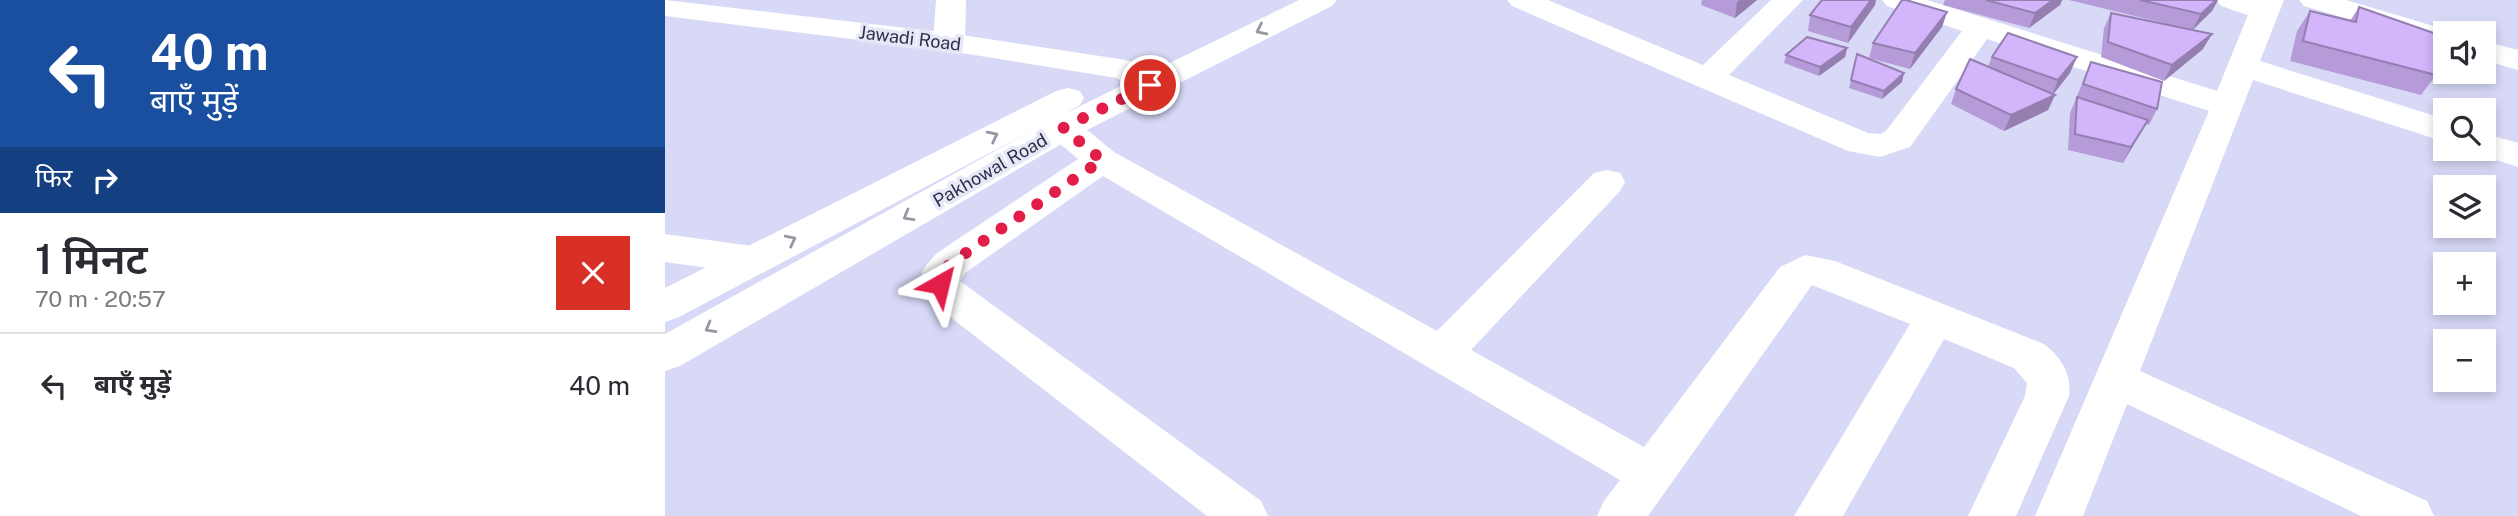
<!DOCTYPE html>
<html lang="hi">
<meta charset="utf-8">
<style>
body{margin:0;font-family:"Public Sans","Noto Sans Devanagari",sans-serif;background:#f7f7f7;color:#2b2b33;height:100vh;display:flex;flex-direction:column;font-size:26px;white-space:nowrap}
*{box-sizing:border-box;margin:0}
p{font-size:23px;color:#7c7c81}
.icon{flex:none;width:38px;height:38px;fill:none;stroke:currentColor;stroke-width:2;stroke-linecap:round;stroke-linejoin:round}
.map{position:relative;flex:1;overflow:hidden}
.side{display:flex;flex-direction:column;background:#fff;width:665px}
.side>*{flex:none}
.hud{background:#1a4fa0;color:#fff;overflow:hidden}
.controls{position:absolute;left:1768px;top:21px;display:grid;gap:14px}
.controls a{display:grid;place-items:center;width:63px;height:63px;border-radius:0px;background:#fff;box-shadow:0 4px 10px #0003;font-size:35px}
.pin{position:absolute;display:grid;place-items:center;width:60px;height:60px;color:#fff;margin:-30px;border:4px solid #fff;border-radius:50%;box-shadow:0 2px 7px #0007}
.me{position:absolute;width:77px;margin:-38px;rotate:37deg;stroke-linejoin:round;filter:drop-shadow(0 0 5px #0008)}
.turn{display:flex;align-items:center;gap:24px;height:147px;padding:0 35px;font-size:32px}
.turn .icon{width:91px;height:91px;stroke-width:2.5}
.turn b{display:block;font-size:49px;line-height:60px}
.then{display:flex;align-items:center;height:66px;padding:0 35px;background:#0003;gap:14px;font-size:26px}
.round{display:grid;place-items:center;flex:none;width:74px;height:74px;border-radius:0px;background:#f7f7f7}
.headline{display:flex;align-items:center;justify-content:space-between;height:119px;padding:0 35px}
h1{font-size:42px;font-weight:600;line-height:52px}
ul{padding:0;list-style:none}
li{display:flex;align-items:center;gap:21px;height:105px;padding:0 35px;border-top:2px solid #e1e1e2}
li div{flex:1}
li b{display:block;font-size:26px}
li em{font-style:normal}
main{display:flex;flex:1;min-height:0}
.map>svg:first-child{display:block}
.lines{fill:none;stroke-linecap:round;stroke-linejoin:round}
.street{fill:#fff;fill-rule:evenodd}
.secondary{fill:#fff;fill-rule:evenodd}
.wall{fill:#b59cd8}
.shaded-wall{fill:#947fb0}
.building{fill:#d3b5fb;stroke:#947fb0;stroke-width:2}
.oneway{stroke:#9696a5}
.route{stroke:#e11d48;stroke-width:12;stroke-dasharray:0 21.6}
.labels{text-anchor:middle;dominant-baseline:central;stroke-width:7;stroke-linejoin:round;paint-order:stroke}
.street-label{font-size:18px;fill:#2e2e4b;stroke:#e7e8f7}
</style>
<main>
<section class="side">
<div class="hud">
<div class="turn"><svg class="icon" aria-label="left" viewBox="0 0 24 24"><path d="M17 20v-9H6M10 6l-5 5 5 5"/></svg><div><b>40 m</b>बाएँ मुड़ें</div></div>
<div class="then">फिर<svg class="icon" aria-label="right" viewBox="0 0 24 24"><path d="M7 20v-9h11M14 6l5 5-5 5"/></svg></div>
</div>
<div class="headline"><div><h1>1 मिनट</h1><p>70 m · 20:57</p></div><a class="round" style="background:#d93025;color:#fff"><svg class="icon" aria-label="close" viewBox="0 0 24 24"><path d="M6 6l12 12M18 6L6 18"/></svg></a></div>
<ul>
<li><svg class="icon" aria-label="left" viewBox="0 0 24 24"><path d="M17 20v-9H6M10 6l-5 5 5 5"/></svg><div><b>बाएँ मुड़ें</b></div><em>40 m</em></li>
</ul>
</section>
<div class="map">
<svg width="1853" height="516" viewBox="0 0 1853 516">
<rect width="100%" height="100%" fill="#d8d9f7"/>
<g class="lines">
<path class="street" d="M 271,0 L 301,0 L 300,42 L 295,49 L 284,51 L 273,49 L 268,42 Z
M 842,0 L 883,0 L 1038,65 L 1106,0 L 1138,0 L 1064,75 L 1203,133 L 1216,134 L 1221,131 L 1297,31 L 1222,6 L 1217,0 L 1262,0 L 1552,91 L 1583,15 L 1556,6 L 1551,0 L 1619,0 L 1595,61 L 1780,119 L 1780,142 L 1588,80 L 1475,371 L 1762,501 L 1769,516 L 1696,516 L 1462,404 L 1418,516 L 1370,516 L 1544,111 L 1322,39 L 1245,147 L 1215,157 L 1183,151 L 847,6 Z
M 1634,0 L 1681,0 L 1792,33 L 1780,33 L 1780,47 L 1639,6 Z
M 1818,41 L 1853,50 L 1853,70 L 1818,60 Z
M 398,117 L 410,120 L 449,152 L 772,331 L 929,173 L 942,170 L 955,173 L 960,182 L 955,191 L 806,350 L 979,447 L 1115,267 L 1140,255 L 1170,261 L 1379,344 C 1396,357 1407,374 1404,396 L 1351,516 L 1303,516 L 1360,396 L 1362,383 L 1349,368 L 1279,339 L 1178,516 L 1129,516 L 1245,324 L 1147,285 L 983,516 L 932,516 L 939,501 L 955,480 L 438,176 L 300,273 L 295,281 L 596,501 L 603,516 L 542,516 L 267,303 C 250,280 253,273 272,253 L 413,159 L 386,136 L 381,128 L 386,120 Z
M 1818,133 L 1853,143 L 1853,167 L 1806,152 L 1804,149 L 1818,149 Z
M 0,234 L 87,246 L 101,250 L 106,260 L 101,270 L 87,274 L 0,262 Z"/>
<path class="secondary" d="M 0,0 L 284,33 L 461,60 L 472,63 L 486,72 L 634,0 L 672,0 L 667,6 L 410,136 L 15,366 L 0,371 L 0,334 L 368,130 L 14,317 L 0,322 L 0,288 L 391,91 L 403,88 L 415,91 L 419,98 L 415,105 L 397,115 L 460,84 L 452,78 L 284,51 L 0,16 Z"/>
</g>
<path class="wall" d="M 1037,0 L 1092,0 L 1070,18 L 1036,5 Z
M 1157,0 L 1211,0 L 1210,5 L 1183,43 L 1143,31 L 1145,15 Z
M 1280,0 L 1397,0 L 1395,5 L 1364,28 L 1278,5 Z
M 1404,0 L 1553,0 L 1547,11 L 1528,30 L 1538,49 L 1499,81 L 1436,57 L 1439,28 L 1446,13 L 1523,29 Z
M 1694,7 L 1771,75 L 1756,95 L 1625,61 L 1632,31 L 1645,11 L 1685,21 Z
M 1282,12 L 1277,27 L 1245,69 L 1204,58 L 1208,43 Z
M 1182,48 L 1180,57 L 1154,76 L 1119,63 L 1121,55 Z
M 1192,54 L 1237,82 L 1217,99 L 1184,88 Z
M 1327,57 L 1405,73 L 1388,94 L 1390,95 L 1383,110 L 1339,131 L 1286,104 L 1291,89 L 1323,66 Z
M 1426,62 L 1492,109 L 1484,125 L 1481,124 L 1458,163 L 1403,150 L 1405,113 Z"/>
<path class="shaded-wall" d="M 1075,0 L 1092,0 L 1070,18 L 1072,2 Z
M 1206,0 L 1211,0 L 1210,5 L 1183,43 L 1186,27 Z
M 1388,0 L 1397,0 L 1395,5 L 1364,28 L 1370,13 Z
M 1551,0 L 1553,0 L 1547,11 L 1527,30 L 1536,14 Z
M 1282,12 L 1277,27 L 1245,69 L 1250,53 Z
M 1547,34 L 1538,49 L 1499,81 L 1507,65 Z
M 1182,48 L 1180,57 L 1154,76 L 1155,67 Z
M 1412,57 L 1405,73 L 1387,96 L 1393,80 Z
M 1239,73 L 1237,82 L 1217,99 L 1219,91 Z
M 1390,95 L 1383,110 L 1339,131 L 1346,115 Z
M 1483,120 L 1474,135 L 1458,163 L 1466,147 Z"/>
<path class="building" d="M 1157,0 L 1206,0 L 1186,27 L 1145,15 Z
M 1237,0 L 1241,0 L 1282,12 L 1250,53 L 1208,43 Z
M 1321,0 L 1388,0 L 1370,13 Z
M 1475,0 L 1551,0 L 1536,14 Z
M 1694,7 L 1780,37 L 1780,58 L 1771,75 L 1638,41 L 1645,11 L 1691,22 Z
M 1446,13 L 1547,34 L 1507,65 L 1443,42 Z
M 1343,33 L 1412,57 L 1393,80 L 1327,57 Z
M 1142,37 L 1182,48 L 1155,67 L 1121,55 Z
M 1192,54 L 1239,73 L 1219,91 L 1186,80 Z
M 1305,59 L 1390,95 L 1346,115 L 1291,89 Z
M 1426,62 L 1497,82 L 1492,109 L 1418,84 Z
M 1412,97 L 1483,120 L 1466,147 L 1410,134 Z"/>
<defs><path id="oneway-chevron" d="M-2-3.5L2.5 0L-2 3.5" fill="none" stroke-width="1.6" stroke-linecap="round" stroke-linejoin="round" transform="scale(1.75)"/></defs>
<g class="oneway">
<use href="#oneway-chevron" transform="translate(596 30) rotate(154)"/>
<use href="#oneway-chevron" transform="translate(328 136) rotate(-27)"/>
<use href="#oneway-chevron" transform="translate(243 216) rotate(150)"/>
<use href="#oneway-chevron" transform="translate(126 240) rotate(-27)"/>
<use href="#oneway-chevron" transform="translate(45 328) rotate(150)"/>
</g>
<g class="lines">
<path class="route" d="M 275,284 L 275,275 L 286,263 L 437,160 L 398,128 L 485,85"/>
</g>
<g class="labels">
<g class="street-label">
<text transform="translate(245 38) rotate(7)">Jawadi Road</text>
<text transform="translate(325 170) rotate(-30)">Pakhowal Road</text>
</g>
</g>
</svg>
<div class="controls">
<a><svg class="icon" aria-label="sound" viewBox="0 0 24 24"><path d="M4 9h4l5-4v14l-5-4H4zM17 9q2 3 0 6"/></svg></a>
<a><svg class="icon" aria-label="search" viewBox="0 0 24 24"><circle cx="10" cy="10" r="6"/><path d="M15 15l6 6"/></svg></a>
<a><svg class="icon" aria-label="layers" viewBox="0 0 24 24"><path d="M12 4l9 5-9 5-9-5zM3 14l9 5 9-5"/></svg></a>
<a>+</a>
<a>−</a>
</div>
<div class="pin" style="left:485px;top:85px;background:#d93025"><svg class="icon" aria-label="arrive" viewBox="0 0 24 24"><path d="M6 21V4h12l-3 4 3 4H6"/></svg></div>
<svg class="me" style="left:275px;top:284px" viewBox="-20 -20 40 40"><path d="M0-17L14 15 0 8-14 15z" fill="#e11d48" stroke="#fff" stroke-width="4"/></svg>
</div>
</main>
